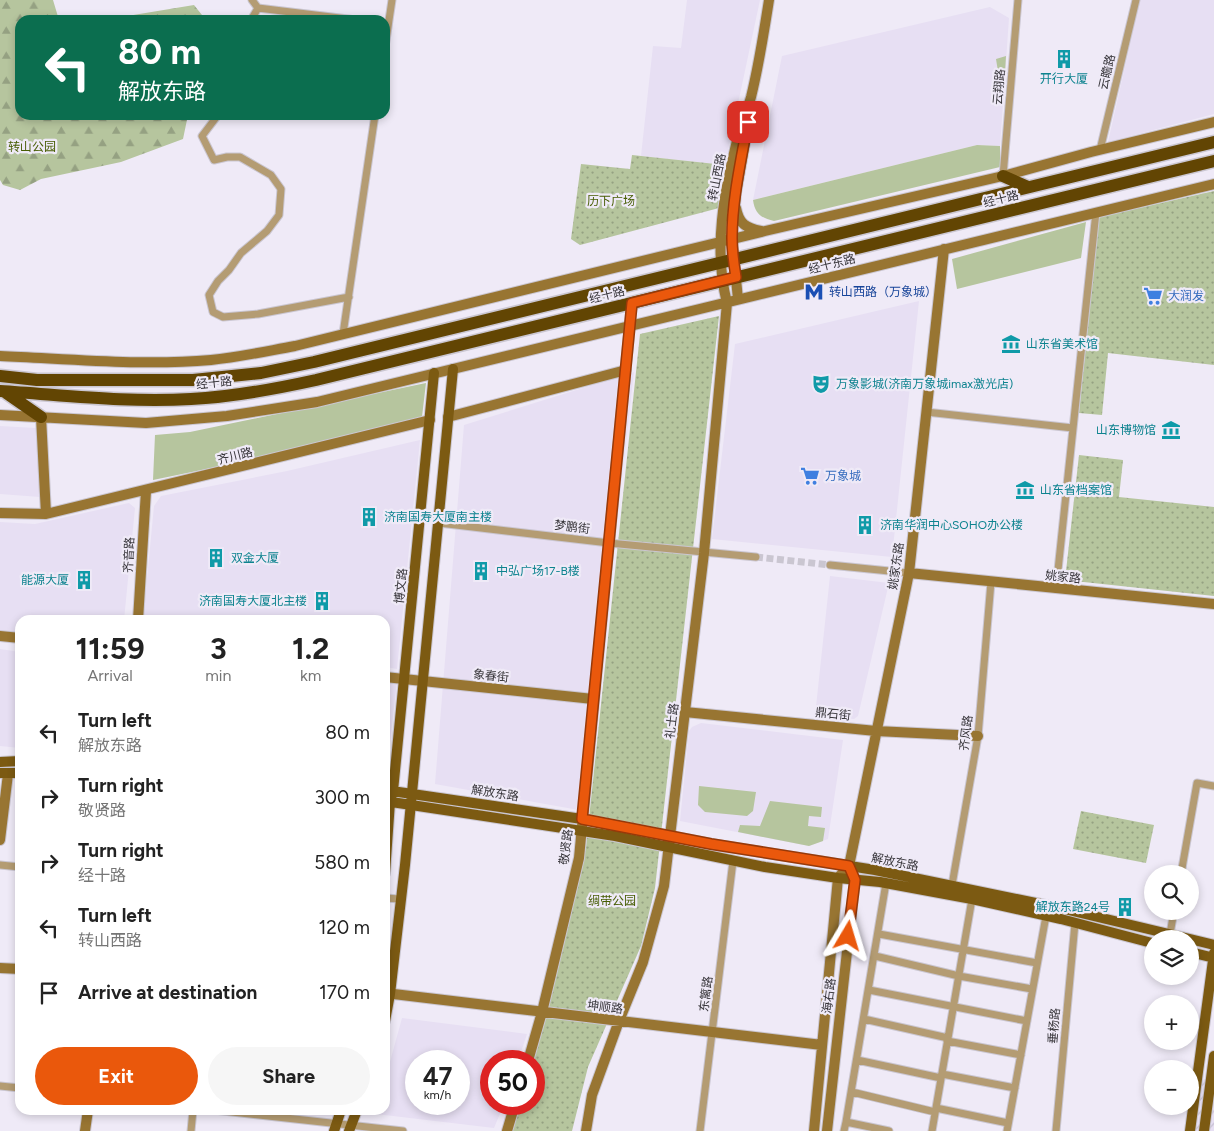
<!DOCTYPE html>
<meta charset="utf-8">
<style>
body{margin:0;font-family:Figtree,"Noto Sans SC",sans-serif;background:#f6f6f6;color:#222;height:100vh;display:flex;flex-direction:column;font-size:19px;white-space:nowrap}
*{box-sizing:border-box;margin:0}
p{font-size:16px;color:#767676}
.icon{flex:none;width:28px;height:28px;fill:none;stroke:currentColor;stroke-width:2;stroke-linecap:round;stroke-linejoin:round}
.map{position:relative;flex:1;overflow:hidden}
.drawer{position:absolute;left:15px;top:615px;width:375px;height:500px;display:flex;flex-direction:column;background:#fff;border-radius:15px;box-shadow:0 2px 8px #0003}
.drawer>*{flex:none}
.guide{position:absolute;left:15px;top:15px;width:375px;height:105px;border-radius:15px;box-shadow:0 2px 8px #0003;background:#0b6e4f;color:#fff;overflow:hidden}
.fabs{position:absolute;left:1144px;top:865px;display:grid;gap:10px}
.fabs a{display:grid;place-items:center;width:55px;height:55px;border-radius:50%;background:#fff;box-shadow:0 2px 8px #0003;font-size:25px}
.speed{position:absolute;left:405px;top:1050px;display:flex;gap:10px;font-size:25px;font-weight:700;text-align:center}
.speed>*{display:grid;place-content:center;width:65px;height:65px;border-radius:50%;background:#fff;box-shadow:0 2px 8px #0003;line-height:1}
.speed small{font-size:12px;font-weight:400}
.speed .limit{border:8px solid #d22;background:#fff;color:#111}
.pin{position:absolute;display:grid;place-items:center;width:42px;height:42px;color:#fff;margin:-21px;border-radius:10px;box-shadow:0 2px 8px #0006}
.me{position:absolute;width:55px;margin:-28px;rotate:7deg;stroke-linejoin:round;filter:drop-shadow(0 0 4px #0008)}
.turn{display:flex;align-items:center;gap:18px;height:105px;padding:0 20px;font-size:22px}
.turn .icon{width:65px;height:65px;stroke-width:2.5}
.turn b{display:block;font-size:35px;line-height:42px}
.eta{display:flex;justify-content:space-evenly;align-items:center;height:85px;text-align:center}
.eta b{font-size:30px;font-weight:700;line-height:35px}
.button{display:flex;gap:10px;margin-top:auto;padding:10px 20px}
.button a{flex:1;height:58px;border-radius:30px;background:#ea580c;color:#fff;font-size:20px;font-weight:700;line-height:58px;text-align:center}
.button a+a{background:#f6f6f6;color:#222}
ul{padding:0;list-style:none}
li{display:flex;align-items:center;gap:15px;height:65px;padding:0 20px}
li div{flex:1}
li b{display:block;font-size:19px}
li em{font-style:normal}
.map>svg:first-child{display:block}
.built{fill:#e7dff3;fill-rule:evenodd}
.industrial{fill:url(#industrial-furrows)}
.green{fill:#b6c59e}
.forest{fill:url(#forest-firs)}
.park{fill:url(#park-dots)}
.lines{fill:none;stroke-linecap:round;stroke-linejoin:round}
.street-tunnel{stroke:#cac6d1;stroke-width:7;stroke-dasharray:7 3.5;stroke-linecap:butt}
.street-casing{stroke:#cac6d1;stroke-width:9}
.secondary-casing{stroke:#cac6d1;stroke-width:12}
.primary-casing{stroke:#cac6d1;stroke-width:12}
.highway-casing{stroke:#cac6d1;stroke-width:15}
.street{stroke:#b49c73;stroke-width:7}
.secondary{stroke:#987532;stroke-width:10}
.primary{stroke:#7c5a12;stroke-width:10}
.highway{stroke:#624503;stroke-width:12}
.route-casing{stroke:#983908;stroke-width:12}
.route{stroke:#ea580c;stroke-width:9}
.labels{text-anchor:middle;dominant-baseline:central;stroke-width:4.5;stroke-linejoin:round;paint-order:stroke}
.street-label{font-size:12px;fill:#38363b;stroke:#efeaf7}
.culture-label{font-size:12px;fill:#0d838f;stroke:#efeaf7;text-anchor:start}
.park-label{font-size:12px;fill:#475d03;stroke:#efeaf7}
.transit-label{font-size:12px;fill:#164399;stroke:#efeaf7;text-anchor:start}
.shop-label{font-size:12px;fill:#366cbe;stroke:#efeaf7;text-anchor:start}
</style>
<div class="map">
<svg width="1214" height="1131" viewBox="0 0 1214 1131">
<defs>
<pattern id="industrial-furrows" width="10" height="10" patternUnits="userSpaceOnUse" patternTransform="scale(1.25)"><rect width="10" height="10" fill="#e7dff3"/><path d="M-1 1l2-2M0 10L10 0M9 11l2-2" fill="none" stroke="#c7c0d1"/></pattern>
<pattern id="forest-firs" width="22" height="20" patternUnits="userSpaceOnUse" patternTransform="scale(1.25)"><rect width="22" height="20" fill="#b6c59e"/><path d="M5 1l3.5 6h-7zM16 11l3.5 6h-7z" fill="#95a182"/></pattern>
<pattern id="park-dots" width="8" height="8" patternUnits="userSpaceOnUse" patternTransform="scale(1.25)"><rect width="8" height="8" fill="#b6c59e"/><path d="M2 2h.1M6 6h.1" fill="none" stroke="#95a182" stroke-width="1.8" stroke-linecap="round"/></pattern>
</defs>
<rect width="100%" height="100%" fill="#efeaf7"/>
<path class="built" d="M 687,0 L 760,0 L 725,165 L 641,156 L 653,46 L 681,48 Z
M 1140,0 L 1214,0 L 1214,114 L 1108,142 Z
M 990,7 L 1009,18 L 1000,146 L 977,145 L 753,200 L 782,56 Z
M 919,301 L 892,557 L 712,539 L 735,344 Z
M 634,372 L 584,811 L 435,784 L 464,425 Z
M 0,426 L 36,428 L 40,497 L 0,494 Z
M 420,440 L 397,669 L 385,667 L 385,620 L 143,620 L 154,506 L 161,496 L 287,471 Z
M 129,503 L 135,508 L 124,620 L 20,620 L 20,632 L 0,630 L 0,522 L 35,524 Z
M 830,576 L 889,583 L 858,716 L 854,719 L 815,716 Z
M 0,649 L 20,652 L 20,748 L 0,746 Z
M 385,681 L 397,682 L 387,769 L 385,770 Z
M 701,723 L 843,740 L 828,839 L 809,846 L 680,821 L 689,731 L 692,727 Z
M 402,1018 L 527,1034 L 518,1061 L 491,1061 L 491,1104 L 504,1104 L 494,1128 L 376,1114 L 377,1110 L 385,1110 L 385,1080 ZM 416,1061 L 459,1061 L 459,1104 L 416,1104 Z"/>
<path class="industrial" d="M 1202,1079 L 1214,1081 L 1214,1131 L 1195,1131 Z"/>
<path class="green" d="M 1006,56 L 1004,90 L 1001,90 L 996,59 Z
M 977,145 L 1000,146 L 1000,167 L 774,221 C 761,218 755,214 753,200 Z
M 1086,222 L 1081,258 L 957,289 L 952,259 Z
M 426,383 L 421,425 L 153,480 L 155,435 L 190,432 Z
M 699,786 L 756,792 L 753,811 L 747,816 L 705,812 L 698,805 Z
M 770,801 L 822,807 L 821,817 L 809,816 L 808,826 L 825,828 L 823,841 L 809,846 L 738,832 L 740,825 L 760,826 Z"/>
<path class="forest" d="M 0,0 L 53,0 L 59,20 L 20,20 L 20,115 L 188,115 L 183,139 L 121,162 L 41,179 L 20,190 L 3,185 L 0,180 Z
M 194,5 L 206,20 L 103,20 Z"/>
<path class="park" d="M 632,155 L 725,165 L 719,208 L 580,245 L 571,239 L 581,164 L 630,169 Z
M 1214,191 L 1214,365 L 1108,353 L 1102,415 L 1079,413 L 1099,217 Z
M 719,316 L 655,888 L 641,946 L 588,1067 L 572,1131 L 502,1131 L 513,1104 L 534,1104 L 534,1061 L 530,1061 L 544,1025 L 586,847 L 640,334 Z
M 1079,455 L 1123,460 L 1119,497 L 1214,507 L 1214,596 L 1065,580 Z
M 1081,811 L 1154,825 L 1146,863 L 1073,849 Z"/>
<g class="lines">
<path class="street-tunnel" d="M 756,557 L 830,565"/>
<g class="street-casing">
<path id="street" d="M 258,8 L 356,20
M 251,20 L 258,8 L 252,0
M 385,47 L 392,0
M 218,115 L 202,136 L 214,160 L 227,157 L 240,157 L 271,175 L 281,189 L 279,215 L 267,231 L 241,253 L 229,270 L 218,281 L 209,295 L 213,312 L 223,317 L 258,314 L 349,297
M 1100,150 L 1136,0
M 1003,176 L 1018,0
M 343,334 L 375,115
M 926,412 L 1073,428
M 439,523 L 609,543 L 756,557
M 830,565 L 909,573
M 1056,589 L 1096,212
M 0,865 L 20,867
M 1181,874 L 1197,783 L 1214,786
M 952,885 L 978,736 L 991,582
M 385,898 L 400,899
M 879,934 L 1037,963
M 1170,934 L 1174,911
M 875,956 L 959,976 L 1032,989
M 869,990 L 1027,1021
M 864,1019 L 948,1038
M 947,1041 L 1021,1055
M 857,1060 L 941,1078
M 942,1074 L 1015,1088
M 0,1086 L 20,1088
M 852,1092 L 935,1112
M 936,1108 L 1008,1123
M 214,1110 L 403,1131
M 846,1122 L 886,883
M 191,1131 L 193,1110
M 700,1131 L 733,861
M 844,1131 L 846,1122 L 889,1131
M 932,1131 L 972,899
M 1007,1131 L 1046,916
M 1056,1131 L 1075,923"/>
</g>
<g class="secondary-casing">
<path id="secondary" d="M 736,208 C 739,224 746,228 761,231
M 738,299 L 732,239 L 736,193 L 748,125
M 0,356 C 70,359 141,366 211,360 C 240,357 267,351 295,346 L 765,231 L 1003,176 L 1091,152 L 1214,122
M 0,415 L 146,423 L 227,416 L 317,402 L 1214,184
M 41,417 L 46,514
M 448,417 L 626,370
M 0,513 L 46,514 L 430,420
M 909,573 L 1214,604
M 138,620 L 146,491
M 0,636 L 20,638
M 385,677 L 593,699
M 685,712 L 876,731 L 978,736
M 0,840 L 8,774
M 0,968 L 20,969
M 385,993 L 822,1045
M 528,1061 L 542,1012 L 579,858 L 632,303
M 85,1131 L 88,1110
M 507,1131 L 515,1104
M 586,1131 L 592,1095 L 619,1021 L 643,962 L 664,886 L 704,553 L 727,303 C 713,248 724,192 738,137 C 742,124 747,111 751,97 C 759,65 764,32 769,0
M 814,1131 L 838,878 L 849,866 L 909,573 L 944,249
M 827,1131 L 855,880 L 849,866"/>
</g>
<g class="primary-casing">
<path id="primary" d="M 0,762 L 20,761
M 0,773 L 20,773
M 385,790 L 582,819 L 711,844 L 875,870 L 1060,908 L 1190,939
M 385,801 L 615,836 L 765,867 L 838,878 L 880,882 L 972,899 L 1061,919 L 1152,943
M 385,873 L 390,802 L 393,791 L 434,373
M 1190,939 L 1214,945
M 1190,952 L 1214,958
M 385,1021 L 390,994 L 405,865 L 453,369
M 334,1131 L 341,1110
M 349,1131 L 357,1110
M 1190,1131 L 1214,953
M 1204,1131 L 1214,1056"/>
</g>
<g class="highway-casing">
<path id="highway" d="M 1003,176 L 1028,187
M 0,376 L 37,380 L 193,380 L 261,373 L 314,362 L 1214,142
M 0,391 C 64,395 128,403 191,399 C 234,397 275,389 316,380 L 1214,161
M 5,392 L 41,417"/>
</g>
<use href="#street" class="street"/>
<use href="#secondary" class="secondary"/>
<use href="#primary" class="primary"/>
<use href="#highway" class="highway"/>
</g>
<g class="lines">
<g class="route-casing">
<path id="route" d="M 748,122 C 741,160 732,200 732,238 C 732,251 734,265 736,277 L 632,303 L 582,819 L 711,844 L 849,866 L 855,880 L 848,936"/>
</g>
<use href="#route" class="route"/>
</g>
<defs>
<g id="building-bare" transform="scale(1.5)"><path d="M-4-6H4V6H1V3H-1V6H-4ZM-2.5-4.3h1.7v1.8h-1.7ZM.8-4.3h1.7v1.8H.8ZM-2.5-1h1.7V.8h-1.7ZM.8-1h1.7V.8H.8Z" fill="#0f9aa8" stroke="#efeaf7" stroke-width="2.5" paint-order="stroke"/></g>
<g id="metro-bare" transform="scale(1.5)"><path d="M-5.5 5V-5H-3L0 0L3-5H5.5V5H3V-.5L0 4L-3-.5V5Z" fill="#1a4fb4" stroke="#efeaf7" stroke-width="2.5" paint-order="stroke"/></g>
<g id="supermarket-bare" transform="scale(1.5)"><path d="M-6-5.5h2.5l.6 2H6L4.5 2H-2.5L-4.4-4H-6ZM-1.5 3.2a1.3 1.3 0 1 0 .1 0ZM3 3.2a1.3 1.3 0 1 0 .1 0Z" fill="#3f7fe0" stroke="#efeaf7" stroke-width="2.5" paint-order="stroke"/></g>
<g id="museum-bare" transform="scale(1.5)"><path d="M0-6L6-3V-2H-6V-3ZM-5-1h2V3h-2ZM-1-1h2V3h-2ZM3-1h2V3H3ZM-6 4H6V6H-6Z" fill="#0f9aa8" stroke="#efeaf7" stroke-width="2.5" paint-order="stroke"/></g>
<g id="theatre-bare" transform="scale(1.5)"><path d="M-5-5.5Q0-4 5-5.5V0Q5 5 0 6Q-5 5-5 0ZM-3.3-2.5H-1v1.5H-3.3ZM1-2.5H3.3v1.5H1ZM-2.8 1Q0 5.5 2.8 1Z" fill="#0f9aa8" stroke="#efeaf7" stroke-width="2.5" paint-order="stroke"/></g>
</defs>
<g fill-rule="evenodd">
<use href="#building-bare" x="1064" y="59"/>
<use href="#metro-bare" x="814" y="292"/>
<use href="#supermarket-bare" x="1153" y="296"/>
<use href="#museum-bare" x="1011" y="344"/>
<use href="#theatre-bare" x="821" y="384"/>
<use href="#museum-bare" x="1171" y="430"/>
<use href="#supermarket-bare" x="810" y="476"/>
<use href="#museum-bare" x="1025" y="490"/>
<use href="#building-bare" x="369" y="517"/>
<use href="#building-bare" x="865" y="525"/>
<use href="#building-bare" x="216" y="558"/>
<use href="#building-bare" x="481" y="571"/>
<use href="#building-bare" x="84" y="580"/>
<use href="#building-bare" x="322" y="601"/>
<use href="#building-bare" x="1125" y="907"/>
</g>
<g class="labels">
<g class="street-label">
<text transform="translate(1107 72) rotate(-77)">云瞻路</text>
<text transform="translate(999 87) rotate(-85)">云翔路</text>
<text transform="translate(717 177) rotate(-79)">转山西路</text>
<text transform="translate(1001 199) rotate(-14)">经十路</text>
<text transform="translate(832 264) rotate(-14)">经十东路</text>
<text transform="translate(607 295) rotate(-14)">经十路</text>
<text transform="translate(214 383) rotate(-6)">经十路</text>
<text transform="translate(235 456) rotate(-14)">齐川路</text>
<text transform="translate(572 527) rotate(7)">梦鹏街</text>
<text transform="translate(129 555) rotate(-87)">齐音路</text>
<text transform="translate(896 566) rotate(-82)">姚家东路</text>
<text transform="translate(1063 577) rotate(6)">姚家路</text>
<text transform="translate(401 586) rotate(-84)">博文路</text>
<text transform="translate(491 676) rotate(6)">象春街</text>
<text transform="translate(833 714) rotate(6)">鼎石街</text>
<text transform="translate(672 721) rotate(-83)">礼士路</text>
<text transform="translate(966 733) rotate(-83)">齐风路</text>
<text transform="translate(495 793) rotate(9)">解放东路</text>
<text transform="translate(566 847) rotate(-83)">敬贤路</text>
<text transform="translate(895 862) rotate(11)">解放东路</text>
<text transform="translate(706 994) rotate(-83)">东篱路</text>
<text transform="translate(829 996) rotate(-83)">海右路</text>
<text transform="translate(605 1007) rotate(7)">坤顺路</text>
<text transform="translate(1054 1026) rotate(-85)">垂杨路</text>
</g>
<g class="culture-label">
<text x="1064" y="79" text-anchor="middle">开行大厦</text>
<text x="1026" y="344">山东省美术馆</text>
<text x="836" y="384">万象影城(济南万象城imax激光店)</text>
<text x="1156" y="430" text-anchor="end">山东博物馆</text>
<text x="1040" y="490">山东省档案馆</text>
<text x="384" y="517">济南国寿大厦南主楼</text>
<text x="880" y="525">济南华润中心SOHO办公楼</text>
<text x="231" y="558">双金大厦</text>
<text x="496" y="571">中弘广场17-B楼</text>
<text x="69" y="580" text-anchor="end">能源大厦</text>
<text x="307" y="601" text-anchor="end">济南国寿大厦北主楼</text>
<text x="1110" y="907" text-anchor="end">解放东路24号</text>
</g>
<g class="park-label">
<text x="32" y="147">转山公园</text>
<text x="611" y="201">历下广场</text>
<text x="612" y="901">绸带公园</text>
</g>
<g class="transit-label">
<text x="829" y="292">转山西路（万象城）</text>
</g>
<g class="shop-label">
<text x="1168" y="296">大润发</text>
<text x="825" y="476">万象城</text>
</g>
</g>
</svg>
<div class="fabs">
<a><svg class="icon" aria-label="search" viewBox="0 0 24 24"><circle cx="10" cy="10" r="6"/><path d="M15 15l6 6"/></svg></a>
<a><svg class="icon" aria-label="layers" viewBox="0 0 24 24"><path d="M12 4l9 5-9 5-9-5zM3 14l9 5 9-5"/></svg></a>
<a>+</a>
<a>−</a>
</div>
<div class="speed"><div>47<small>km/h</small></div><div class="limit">50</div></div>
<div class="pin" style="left:748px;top:122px;background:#d93025"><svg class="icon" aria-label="arrive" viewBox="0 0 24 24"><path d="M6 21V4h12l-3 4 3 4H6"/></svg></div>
<svg class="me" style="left:848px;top:936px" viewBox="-20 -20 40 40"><path d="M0-17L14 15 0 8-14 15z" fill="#ea580c" stroke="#fff" stroke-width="4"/></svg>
<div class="guide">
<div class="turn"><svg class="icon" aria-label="left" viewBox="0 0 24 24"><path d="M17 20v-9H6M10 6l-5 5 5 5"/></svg><div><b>80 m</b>解放东路</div></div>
</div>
<section class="drawer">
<div class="eta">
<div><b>11:59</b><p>Arrival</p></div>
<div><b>3</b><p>min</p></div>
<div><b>1.2</b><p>km</p></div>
</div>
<ul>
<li><svg class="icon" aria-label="left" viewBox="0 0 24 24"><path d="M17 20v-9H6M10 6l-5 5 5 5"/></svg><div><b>Turn left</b><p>解放东路</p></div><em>80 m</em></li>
<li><svg class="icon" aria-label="right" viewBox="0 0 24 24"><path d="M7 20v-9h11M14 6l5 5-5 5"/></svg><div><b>Turn right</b><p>敬贤路</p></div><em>300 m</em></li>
<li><svg class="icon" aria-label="right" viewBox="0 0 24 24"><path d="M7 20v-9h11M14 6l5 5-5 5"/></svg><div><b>Turn right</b><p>经十路</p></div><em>580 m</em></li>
<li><svg class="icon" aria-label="left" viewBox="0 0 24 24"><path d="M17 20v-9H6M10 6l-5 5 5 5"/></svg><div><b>Turn left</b><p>转山西路</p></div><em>120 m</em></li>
<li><svg class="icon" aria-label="arrive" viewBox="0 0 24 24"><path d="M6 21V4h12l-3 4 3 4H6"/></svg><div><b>Arrive at destination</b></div><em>170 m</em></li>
</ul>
<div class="button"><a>Exit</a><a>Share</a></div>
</section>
</div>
